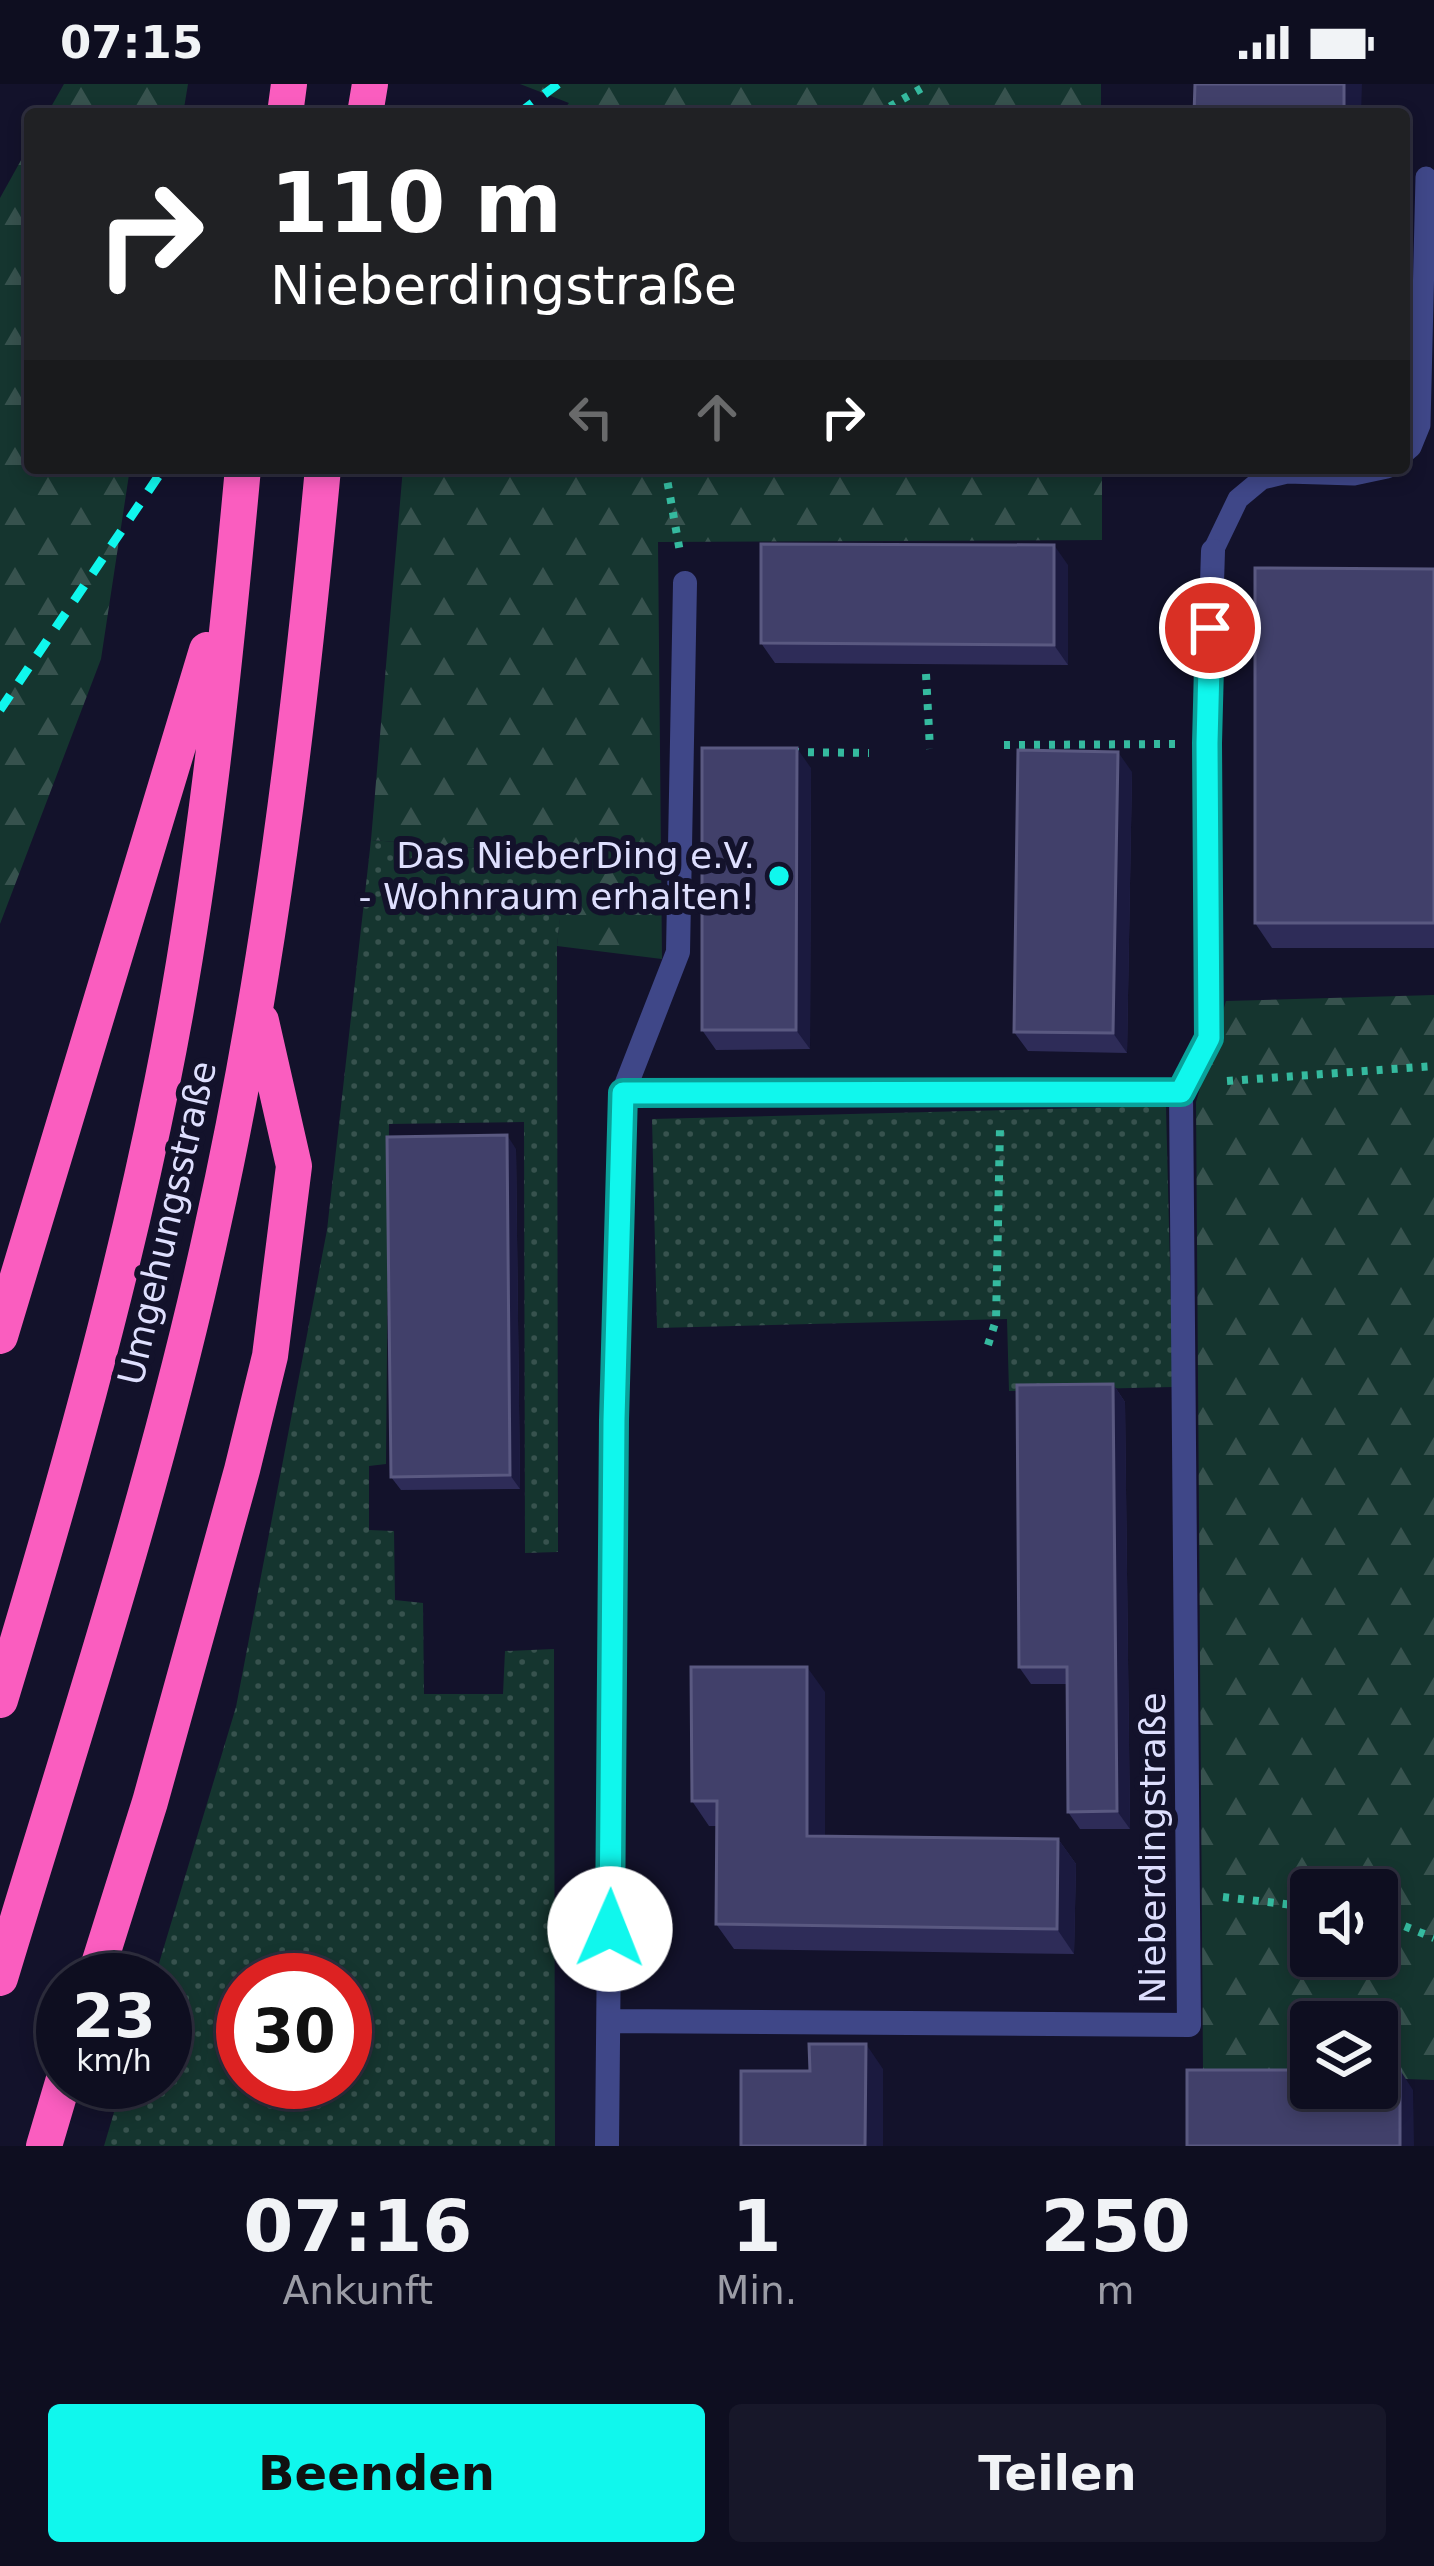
<!DOCTYPE html>
<html lang="de">
<meta charset="utf-8">
<style>
body{margin:0;font-family:"DejaVu Sans",sans-serif;background:#171729;color:#f1f3f6;height:100vh;display:flex;flex-direction:column;font-size:45px;white-space:nowrap}
*{box-sizing:border-box;margin:0}
p{font-size:39px;color:#9b9ca5}
.icon{flex:none;width:66px;height:66px;fill:none;stroke:currentColor;stroke-width:2;stroke-linecap:round;stroke-linejoin:round}
.map{position:relative;height:2062px;overflow:hidden}
.panel{display:flex;flex-direction:column;background:#0e0e20;flex:1}
.panel>*{flex:none}
.hud{position:absolute;left:24px;top:24px;width:1386px;height:366px;border-radius:12px;box-shadow:0 6px 18px #0003,0 0 0 3px #2e2e3e;background:#202124;color:#fff;overflow:hidden}
.fabs{position:absolute;left:1290px;top:1785px;display:grid;gap:24px}
.fabs a{display:grid;place-items:center;width:108px;height:108px;border-radius:12px;background:#0e0e20;box-shadow:0 6px 18px #0003,0 0 0 3px #2e2e3e;font-size:60px}
.speed{position:absolute;left:36px;top:1869px;display:flex;gap:24px;font-size:60px;font-weight:700;text-align:center}
.speed>*{display:grid;place-content:center;width:156px;height:156px;border-radius:50%;background:#0e0e20;box-shadow:0 6px 18px #0003,0 0 0 3px #2e2e3e;line-height:1}
.speed small{font-size:30px;font-weight:400}
.speed .limit{border:18px solid #d22;background:#fff;color:#111}
.pin{position:absolute;display:grid;place-items:center;width:102px;height:102px;color:#fff;margin:-51px;border:6px solid #fff;border-radius:50%;box-shadow:0 3px 12px #0007}
.me{position:absolute;width:132px;margin:-66px;rotate:1deg;stroke-linejoin:round;filter:drop-shadow(0 0 9px #0008)}
.turn{display:flex;align-items:center;gap:42px;height:252px;padding:0 48px;font-size:54px}
.turn .icon{width:156px;height:156px;stroke-width:2.5}
.turn b{display:block;font-size:84px;line-height:102px}
.lanes{display:flex;align-items:center;height:114px;padding:0 48px;background:#0003;justify-content:center;gap:60px;direction:ltr}
.lanes .off{opacity:.35}
.eta{display:flex;justify-content:space-evenly;align-items:center;height:204px;text-align:center}
.eta b{font-size:72px;font-weight:600;line-height:84px}
.button{display:flex;gap:24px;margin-top:auto;padding:24px 48px}
.button a{flex:1;height:138px;border-radius:12px;background:#10f7ed;color:#111;font-size:48px;font-weight:600;line-height:138px;text-align:center}
.button a+a{background:#171729;color:#f1f3f6}
.status{display:flex;justify-content:space-between;align-items:center;height:84px;padding:0 60px;background:#0e0e20;direction:ltr}
.status svg{height:33px;fill:currentColor}
.map>svg:first-child{display:block}
.grass{fill:url(#grass-dots);fill-rule:evenodd}
.forest{fill:url(#forest-firs);fill-rule:evenodd}
.lines{fill:none;stroke-linecap:round;stroke-linejoin:round}
.path{stroke:#35ba9f;stroke-width:8;stroke-dasharray:6 9;stroke-linecap:butt}
.lane{stroke:#3f4788;stroke-width:21}
.street{stroke:#3f4788;stroke-width:24}
.highway{stroke:#fa5dbf;stroke-width:36}
.rail{stroke:#10f7ed;stroke-width:9;stroke-dasharray:18 15;stroke-linecap:butt}
.wall{fill:#2e2c58}
.shaded-wall{fill:#1b1a3f}
.building{fill:#41406a;stroke:#5a5981;stroke-width:3}
.route-casing{stroke:#0aa19a;stroke-width:30}
.route{stroke:#10f7ed;stroke-width:21}
.poi-dot{fill:#10f7ed;stroke:#13122b;stroke-width:4.5}
.labels{text-anchor:middle;dominant-baseline:central;stroke-width:12;stroke-linejoin:round;paint-order:stroke}
.poi-label{font-size:36px;fill:#dedffe;stroke:#13122b;text-anchor:end}
.street-label{font-size:36px;fill:#dedffe;stroke:#13122b}
</style>
<div class="status"><b>07:15</b><svg viewBox="0 0 49 12"><path d="M0 12V9h3v3zM5 12V6h3v6zM10 12V3h3v9zM15 12V0h3v12zM26 1h20v11H26zM47 4h2v5h-2z"/></svg></div>
<div class="map">
<svg width="1434" height="2062" viewBox="0 0 1434 2062">
<defs>
<pattern id="grass-dots" width="8" height="8" patternUnits="userSpaceOnUse" patternTransform="scale(3)"><rect width="8" height="8" fill="#15352f"/><path d="M2 2h.1M6 6h.1" fill="none" stroke="#37524e" stroke-width="1.8" stroke-linecap="round"/></pattern>
<pattern id="forest-firs" width="22" height="20" patternUnits="userSpaceOnUse" patternTransform="scale(3)"><rect width="22" height="20" fill="#15352f"/><path d="M5 1l3.5 6h-7zM16 11l3.5 6h-7z" fill="#37524e"/></pattern>
</defs>
<rect width="100%" height="100%" fill="#13122b"/>
<path class="grass" d="M 371,756 L 567,771 L 557,862 L 558,1468 L 525,1469 L 524,1038 L 389,1040 L 386,1380 L 369,1382 L 369,1446 L 394,1447 L 395,1516 L 423,1519 L 424,1610 L 503,1610 L 505,1567 L 554,1565 L 555,2062 L 104,2062 L 123,1998 L 165,1998 L 165,1896 L 154,1896 L 236,1623 L 327,1146 ZM 243,1896 L 345,1896 L 345,1998 L 243,1998 Z
M 1166,1022 L 1173,1303 L 1009,1307 L 1007,1235 L 657,1244 L 652,1035 Z"/>
<path class="forest" d="M 64,0 L 188,0 L 183,30 L 47,30 Z
M 520,0 L 1101,0 L 1101,30 L 560,30 L 569,19 Z
M 30,60 L 30,384 L 130,384 L 101,575 L 0,840 L 0,114 Z
M 403,384 L 1102,384 L 1102,456 L 658,458 L 662,875 L 557,862 L 566,771 L 371,756 Z
M 1434,911 L 1434,1996 L 1377,1994 L 1377,1938 L 1311,1938 L 1311,1991 L 1203,1986 L 1196,1018 L 1226,917 ZM 1311,1806 L 1377,1806 L 1377,1872 L 1311,1872 Z"/>
<g class="lines">
<path class="path" d="M 877,30 L 929,0
M 665,384 L 680,468
M 926,590 L 930,665
M 1004,661 L 1175,660
M 793,668 L 869,669
M 1227,997 L 1434,982
M 988,1261 L 996,1236 L 1000,1044
M 1223,1813 L 1311,1823
M 1377,1831 L 1434,1854"/>
<path class="lane" d="M 1404,369 L 1411,363 L 1420,341 L 1426,93
M 1213,467 L 1238,415 L 1262,395 L 1287,389 L 1354,391 L 1387,384"/>
<path class="street" d="M 1181,1008 L 1209,954 L 1207,659 L 1213,467
M 609,1937 L 1189,1941 L 1181,1008 L 623,1009
M 607,2062 L 614,1336 L 623,1009 L 678,868 L 685,499"/>
<path class="highway" d="M 285,30 L 289,0
M 365,30 L 370,0
M 0,1252 L 207,566
M 0,1616 C 62,1412 120,1207 162,999 C 203,797 224,589 243,384
M 0,1894 C 75,1646 157,1398 212,1145 C 268,894 299,640 323,384
M 94,1896 L 150,1718 L 242,1386 L 270,1272 L 294,1082 L 261,937
M 44,2062 L 63,1998"/>
<path class="rail" d="M 518,30 L 558,0
M 0,626 L 164,384"/>
</g>
<path class="wall" d="M 1129,384 L 1233,384 L 1233,388 L 1132,388 Z
M 1068,481 L 1068,581 L 775,579 L 761,559 Z
M 1434,485 L 1434,864 L 1272,864 L 1255,839 Z
M 811,684 L 810,965 L 716,966 L 702,946 Z
M 1132,688 L 1127,969 L 1028,967 L 1014,948 Z
M 516,1065 L 520,1405 L 401,1406 L 391,1393 Z
M 1113,1300 L 1125,1318 L 1130,1745 L 1080,1745 L 1068,1728 L 1067,1600 L 1031,1600 L 1019,1583 Z
M 825,1608 L 825,1753 L 1058,1755 L 1076,1780 L 1074,1870 L 734,1865 L 716,1840 L 717,1742 L 709,1742 L 692,1717 Z"/>
<path class="shaded-wall" d="M 1344,0 L 1362,0 L 1361,30 L 1344,30 Z
M 1054,461 L 1068,481 L 1068,581 L 1054,561 Z
M 797,664 L 811,684 L 810,965 L 796,946 Z
M 1118,668 L 1132,688 L 1127,969 L 1113,949 Z
M 507,1051 L 516,1065 L 520,1405 L 510,1391 Z
M 1113,1300 L 1125,1318 L 1130,1745 L 1117,1727 Z
M 807,1583 L 825,1608 L 825,1778 L 807,1752 Z
M 1058,1755 L 1076,1780 L 1074,1870 L 1057,1845 Z
M 866,1960 L 883,1985 L 883,2062 L 865,2062 Z
M 1400,1986 L 1413,2006 L 1414,2062 L 1400,2062 Z"/>
<path class="building" d="M 1195,0 L 1344,0 L 1344,30 L 1194,30 Z
M 761,460 L 1054,461 L 1054,561 L 761,559 Z
M 1255,484 L 1434,485 L 1434,839 L 1255,839 Z
M 702,664 L 797,664 L 796,946 L 702,946 Z
M 1018,666 L 1118,668 L 1113,949 L 1014,948 Z
M 507,1051 L 510,1391 L 391,1393 L 387,1053 Z
M 1113,1300 L 1117,1727 L 1068,1728 L 1067,1583 L 1019,1583 L 1017,1301 Z
M 691,1583 L 807,1583 L 807,1752 L 1058,1755 L 1057,1845 L 716,1840 L 717,1717 L 692,1717 Z
M 809,1960 L 866,1960 L 865,2062 L 741,2062 L 741,1987 L 810,1987 Z
M 1187,1986 L 1311,1986 L 1311,2004 L 1377,2004 L 1377,1986 L 1400,1986 L 1400,2062 L 1187,2062 Z"/>
<g class="lines">
<g class="route-casing">
<path id="route" d="M 610,1845 L 614,1336 L 623,1009 L 1181,1008 L 1209,954 L 1207,659 L 1210,544"/>
</g>
<use href="#route" class="route"/>
</g>
<circle class="poi-dot" cx="779" cy="792" r="12"/>
<g class="labels">
<g class="poi-label">
<text x="755" y="771">Das NieberDing e.V.<tspan x="755" dy="41">- Wohnraum erhalten!</tspan></text>
</g>
<g class="street-label">
<text transform="translate(167 1139) rotate(-77)">Umgehungsstraße</text>
<text transform="translate(1152 1764) rotate(-90)">Nieberdingstraße</text>
</g>
</g>
</svg>
<div class="fabs">
<a><svg class="icon" aria-label="sound" viewBox="0 0 24 24"><path d="M4 9h4l5-4v14l-5-4H4zM17 9q2 3 0 6"/></svg></a>
<a><svg class="icon" aria-label="layers" viewBox="0 0 24 24"><path d="M12 4l9 5-9 5-9-5zM3 14l9 5 9-5"/></svg></a>
</div>
<div class="speed"><div>23<small>km/h</small></div><div class="limit">30</div></div>
<div class="pin" style="left:1210px;top:544px;background:#d93025"><svg class="icon" aria-label="arrive" viewBox="0 0 24 24"><path d="M6 21V4h12l-3 4 3 4H6"/></svg></div>
<svg class="me" style="left:610px;top:1845px" viewBox="-20 -20 40 40"><circle r="19" fill="#fff"/><path d="M0-13L10 11 0 6-10 11z" fill="#10f7ed"/></svg>
<div class="hud">
<div class="turn"><svg class="icon" aria-label="right" viewBox="0 0 24 24"><path d="M7 20v-9h11M14 6l5 5-5 5"/></svg><div><b>110 m</b>Nieberdingstraße</div></div>
<div class="lanes"><svg class="icon off" aria-label="left" viewBox="0 0 24 24"><path d="M17 20v-9H6M10 6l-5 5 5 5"/></svg><svg class="icon off" aria-label="ahead" viewBox="0 0 24 24"><path d="M12 20V5M6 11l6-6 6 6"/></svg><svg class="icon" aria-label="right" viewBox="0 0 24 24"><path d="M7 20v-9h11M14 6l5 5-5 5"/></svg></div>
</div>
</div>
<section class="panel">
<div class="eta">
<div><b>07:16</b><p>Ankunft</p></div>
<div><b>1</b><p>Min.</p></div>
<div><b>250</b><p>m</p></div>
</div>
<div class="button"><a>Beenden</a><a>Teilen</a></div>
</section>
